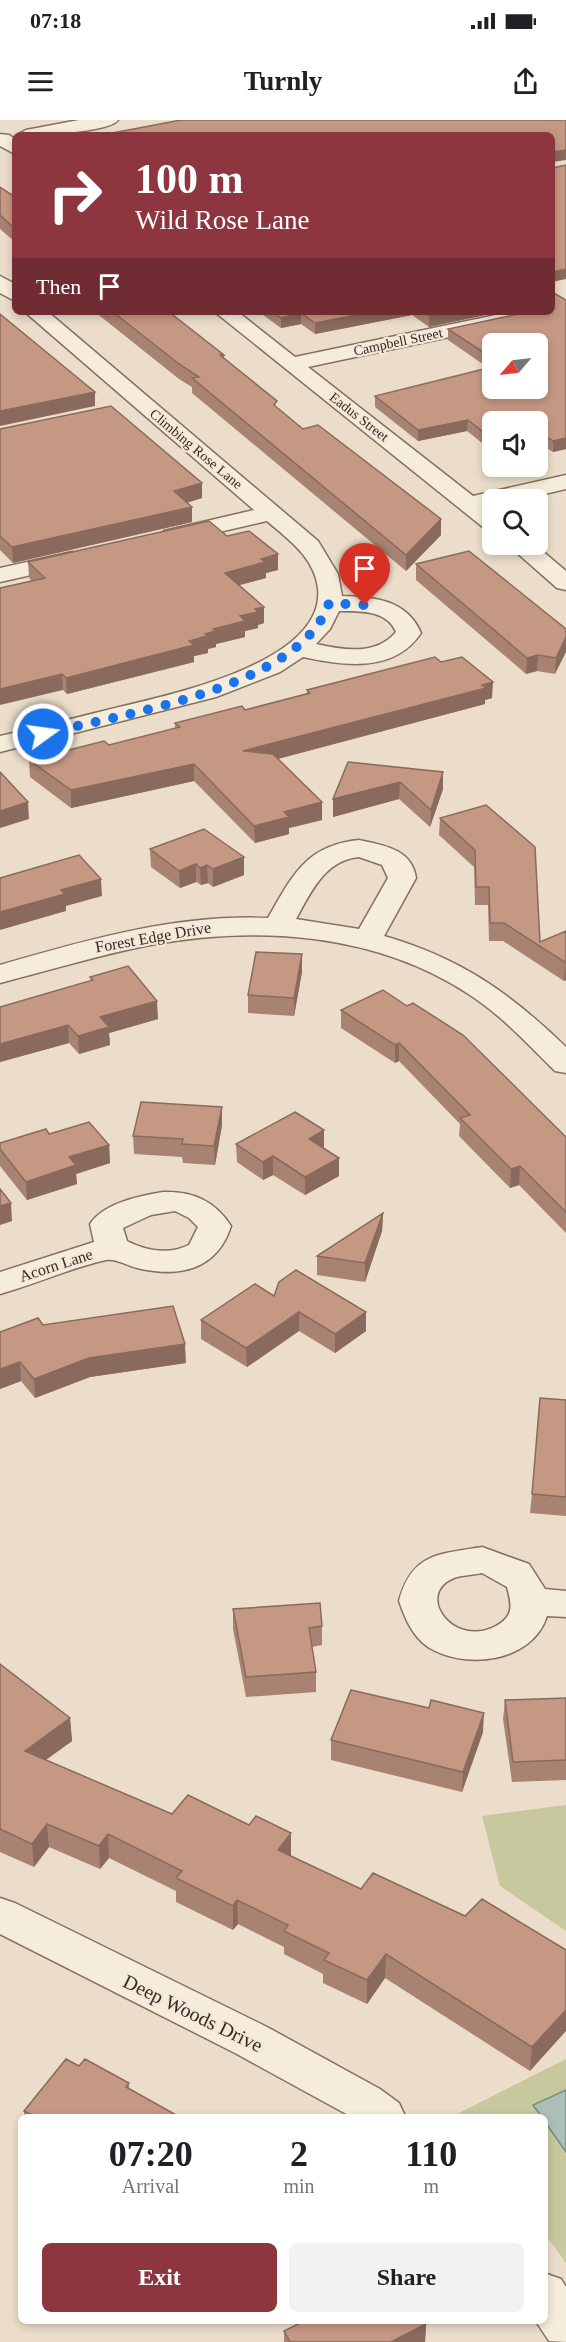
<!DOCTYPE html>
<style>
body{margin:0;font-family:"Times New Roman",serif;background:#f2f2f2;color:#202124;height:100vh;display:flex;flex-direction:column;font-size:22px;white-space:nowrap}
*{box-sizing:border-box;margin:0}
p{font-size:20px;color:#757577}
.icon{flex:none;width:33px;height:33px;fill:none;stroke:currentColor;stroke-width:2;stroke-linecap:round;stroke-linejoin:round}
.map{position:relative;flex:1;overflow:hidden}
.panel{position:absolute;left:18px;top:1994px;width:530px;height:210px;display:flex;flex-direction:column;background:#fff;border-radius:9px;box-shadow:0 3px 9px #0003}
.panel>*{flex:none}
.banner{position:absolute;left:12px;top:12px;width:543px;height:183px;border-radius:9px;box-shadow:0 3px 9px #0003;background:#8e3640;color:#fff;overflow:hidden}
.needle{width:39px;rotate:242deg}
.buttons{position:absolute;left:482px;top:213px;display:grid;gap:12px}
.buttons a{display:grid;place-items:center;width:66px;height:66px;border-radius:9px;background:#fff;box-shadow:0 3px 9px #0003;font-size:30px}
.pin{position:absolute;display:grid;place-items:center;width:51px;height:51px;color:#fff;margin:-62px -26px;border-radius:50% 50% 50% 0;rotate:-45deg;box-shadow:0 0 6px #0007}
.pin .icon{rotate:45deg}
.me{position:absolute;width:66px;margin:-33px;rotate:76deg;stroke-linejoin:round;filter:drop-shadow(0 0 4px #0008)}
.turn{display:flex;align-items:center;gap:21px;height:126px;padding:0 24px;font-size:27px}
.turn .icon{width:78px;height:78px;stroke-width:2.5}
.turn b{display:block;font-size:42px;line-height:51px}
.then{display:flex;align-items:center;height:57px;padding:0 24px;background:#0003;gap:12px;font-size:22px}
.eta{display:flex;justify-content:space-evenly;align-items:center;height:102px;text-align:center}
.eta b{font-size:36px;font-weight:700;line-height:42px}
.button{display:flex;gap:12px;margin-top:auto;padding:12px 24px}
.button a{flex:1;height:69px;border-radius:9px;background:#8e3640;color:#fff;font-size:24px;font-weight:700;line-height:69px;text-align:center}
.button a+a{background:#f2f2f2;color:#202124}
.status{display:flex;justify-content:space-between;align-items:center;height:42px;padding:0 30px;background:#fff;direction:ltr}
.status svg{height:16px;fill:currentColor}
header{display:flex;justify-content:space-between;align-items:center;height:78px;padding:0 24px;background:#fff;font-size:27px;font-weight:700}
.map>svg:first-child{display:block}
.green{fill:#c7c89e}
.water{fill:#aabfb7;stroke:#718d83;stroke-width:1.5}
.lines{fill:none;stroke-linecap:round;stroke-linejoin:round}
.minor-casing{stroke:#857060;stroke-width:3}
.tertiary-casing{stroke:#857060;stroke-width:3}
.minor{fill:#f6ecdc;fill-rule:evenodd}
.tertiary{fill:#f6ecdc;fill-rule:evenodd}
.wall{fill:#a98372;fill-rule:evenodd}
.shaded-wall{fill:#8a6a5c}
.building{fill:#c59884;stroke:#8a6a5c;stroke-width:1.5}
.route{stroke:#1a73e8;stroke-width:10;stroke-dasharray:0 18}
.labels{text-anchor:middle;dominant-baseline:central;stroke-width:4.5;stroke-linejoin:round;paint-order:stroke}
.far-street-label{font-size:14px;fill:#372a22;stroke:#f3e8d9}
.street-label{font-size:16px;fill:#372a22;stroke:#f3e8d9}
.near-street-label{font-size:20px;fill:#372a22;stroke:#f3e8d9}
</style>
<div class="status"><b>07:18</b><svg viewBox="0 0 49 12"><path d="M0 12V9h3v3zM5 12V6h3v6zM10 12V3h3v9zM15 12V0h3v12zM26 1h20v11H26zM47 4h2v5h-2z"/></svg></div>
<header><svg class="icon" aria-label="menu" viewBox="0 0 24 24"><path d="M4 6h16M4 12h16M4 18h16"/></svg>Turnly<svg class="icon" aria-label="share" viewBox="0 0 24 24"><path d="M12 15V3M7 8l5-5 5 5M5 13v7h14v-7"/></svg></header>
<div class="map">
<svg width="566" height="2222" viewBox="0 0 566 2222">
<rect width="100%" height="100%" fill="#ebddca"/>
<path class="green" d="M 566,1685 L 566,1811 L 500,1766 L 482,1696 Z
M 566,1939 L 566,2143 L 545,2114 L 544,1996 L 453,1996 Z"/>
<path class="water" d="M 566,1970 L 566,2032 L 545,2002 L 544,1996 L 541,1996 L 533,1985 Z"/>
<g class="lines">
<g class="minor-casing">
<path id="minor" d="M 0,14 L 9,15 L 15,19 L 15,34 L 0,26 Z
M 0,156 L 15,164 L 15,181 L 0,173 Z
M 25,192 L 48,192 L 318,421 L 338,454 L 342,476 C 375,477 407,480 421,513 C 394,553 345,546 303,537 L 280,552 L 216,577 L 0,632 L 0,616 C 37,608 74,598 111,589 C 164,576 326,544 318,468 C 314,437 289,420 267,401 L 172,423 L 164,421 L 160,416 L 164,411 L 254,390 ZM 339,491 C 360,491 387,490 396,512 C 376,536 344,530 316,524 L 330,509 Z
M 215,192 L 238,192 L 295,237 L 510,192 L 549,192 L 546,196 L 539,198 L 308,247 L 473,376 L 566,355 L 566,369 L 519,380 L 492,380 L 492,386 L 486,387 L 492,391 L 492,410 L 484,408 Z
M 507,424 L 534,424 L 566,451 L 566,470 L 557,468 Z
M 72,432 L 80,434 L 84,439 L 80,444 L 0,462 L 0,448 Z
M 359,720 C 383,725 412,729 416,758 L 384,816 C 460,838 509,872 566,927 L 566,953 L 555,951 C 528,924 502,896 470,875 C 377,813 258,805 150,825 C 99,835 50,850 0,863 L 0,845 C 86,820 177,794 268,798 C 292,756 306,725 359,720 ZM 359,737 L 382,745 L 388,758 L 359,809 L 296,799 C 311,772 325,740 359,737 Z
M 163,1072 C 193,1071 215,1081 231,1106 C 217,1150 179,1158 137,1148 C 129,1146 115,1138 106,1140 C 70,1148 36,1164 0,1174 L 0,1152 L 94,1122 L 90,1104 C 104,1083 139,1076 163,1072 ZM 175,1091 L 189,1098 L 198,1107 L 189,1125 C 168,1135 147,1131 127,1121 L 123,1108 L 151,1095 Z
M 482,1427 L 529,1444 L 545,1469 L 566,1471 L 566,1497 L 547,1496 C 532,1543 465,1550 428,1527 C 412,1516 405,1498 399,1481 C 412,1433 439,1434 482,1427 ZM 482,1453 L 507,1467 C 512,1485 514,1496 496,1506 C 453,1529 414,1474 454,1458 C 462,1455 473,1455 482,1453 Z
M 0,1778 L 15,1783 L 267,1907 L 380,1969 L 399,1983 L 405,1996 L 350,1996 L 235,1933 L 0,1814 Z
M 544,2153 L 561,2159 L 566,2167 L 566,2222 L 549,2221 L 535,2200 L 544,2200 Z"/>
</g>
<g class="tertiary-casing">
<path id="tertiary" d="M 79,0 L 118,0 C 109,13 35,15 17,15 L 26,10 Z"/>
</g>
<use href="#minor" class="minor"/>
<use href="#tertiary" class="tertiary"/>
</g>
<path class="wall" d="M 0,67 L 15,77 L 15,122 L 0,109 Z
M 566,180 L 566,329 L 553,332 L 537,322 L 537,302 L 492,302 L 492,329 L 491,330 L 467,311 L 418,321 L 375,287 L 375,276 L 487,249 L 487,247 L 448,220 L 448,209 L 552,192 ZM 492,224 L 537,268 L 492,268 Z
M 95,192 L 169,192 L 224,235 L 224,238 L 277,288 L 303,309 L 441,399 L 441,415 L 406,451 L 192,273 L 192,267 L 179,259 Z
M 259,192 L 499,192 L 429,207 L 412,195 L 315,214 L 301,204 L 281,208 Z
M 0,309 L 202,378 L 187,383 L 192,387 L 192,402 L 13,443 L 0,430 Z
M 227,416 L 278,450 L 266,453 L 266,458 L 239,465 L 264,503 L 258,505 L 258,508 L 245,511 L 245,517 L 216,524 L 216,527 L 208,529 L 208,533 L 194,536 L 194,542 L 67,574 L 63,570 L 32,461 L 29,458 L 28,442 Z
M 416,444 L 566,509 L 555,554 L 537,551 L 526,554 L 416,460 Z
M 441,542 L 492,578 L 485,580 L 485,584 L 278,639 L 322,700 L 289,708 L 289,714 L 255,723 L 194,661 L 71,688 L 30,657 L 29,640 L 109,625 L 175,609 L 175,603 L 245,590 L 307,574 L 307,570 Z
M 443,652 L 443,669 L 430,707 L 399,679 L 333,697 L 333,679 Z
M 486,685 L 540,822 L 566,811 L 566,860 L 564,861 L 503,821 L 489,821 L 488,785 L 475,785 L 474,747 L 439,715 L 440,698 Z
M 150,729 L 244,737 L 244,755 L 213,767 L 208,763 L 201,765 L 196,762 L 180,768 L 151,747 Z
M 302,834 L 302,852 L 294,896 L 248,893 L 248,875 Z
M 90,857 L 158,899 L 109,913 L 110,925 L 79,934 L 69,923 L 0,942 L 91,861 Z
M 341,890 L 566,1017 L 566,1113 L 519,1065 L 510,1068 L 459,1016 L 460,1004 L 399,941 L 395,943 L 341,908 Z
M 222,1005 L 215,1045 L 183,1043 L 182,1037 L 134,1034 L 133,1016 Z
M 324,1010 L 324,1028 L 339,1038 L 339,1056 L 305,1075 L 273,1055 L 263,1060 L 237,1042 L 236,1024 Z
M 49,1014 L 109,1025 L 110,1043 L 76,1054 L 77,1064 L 27,1080 L 0,1046 L 0,1023 Z
M 383,1093 L 382,1111 L 365,1162 L 317,1155 L 317,1136 Z
M 274,1176 L 366,1211 L 335,1233 L 299,1211 L 247,1247 L 201,1219 L 201,1200 Z
M 43,1205 L 186,1243 L 90,1257 L 35,1278 L 21,1261 L 0,1269 L 0,1212 Z
M 566,1280 L 566,1396 L 530,1393 L 532,1374 Z
M 233,1489 L 322,1506 L 322,1525 L 312,1527 L 316,1552 L 316,1572 L 246,1577 L 233,1509 Z
M 0,1544 L 70,1598 L 72,1621 L 46,1640 L 172,1694 L 291,1736 L 361,1769 L 465,1796 L 566,1830 L 530,1951 L 385,1858 L 367,1884 L 323,1863 L 323,1854 L 284,1834 L 284,1827 L 238,1804 L 233,1810 L 176,1782 L 176,1771 L 109,1738 L 100,1749 L 49,1727 L 34,1747 L 0,1732 Z
M 566,1578 L 566,1660 L 512,1662 L 503,1599 L 505,1580 Z
M 483,1612 L 462,1672 L 331,1640 L 331,1620 Z
M 79,1946 L 129,1963 L 129,1969 L 178,1996 L 24,1996 L 24,1991 Z
M 426,2204 L 425,2222 L 284,2222 L 284,2211 Z"/>
<path class="shaded-wall" d="M 566,30 L 566,40 L 552,42 L 552,32 Z
M 566,149 L 566,159 L 552,162 L 552,152 Z
M 372,192 L 412,192 L 412,195 L 315,214 L 315,203 Z
M 448,192 L 499,192 L 429,207 L 429,196 Z
M 301,193 L 301,204 L 281,208 L 281,198 Z
M 95,272 L 95,286 L 0,306 L 0,291 Z
M 468,300 L 467,311 L 418,321 L 418,310 Z
M 491,318 L 492,318 L 492,329 L 491,330 Z
M 566,318 L 566,329 L 553,332 L 553,321 Z
M 202,363 L 202,378 L 174,386 L 174,371 Z
M 192,387 L 192,402 L 13,443 L 12,427 Z
M 441,399 L 441,415 L 406,451 L 406,435 Z
M 278,434 L 278,450 L 266,453 L 266,458 L 225,469 L 225,453 L 261,439 Z
M 264,487 L 264,503 L 258,505 L 258,508 L 245,511 L 245,517 L 216,524 L 216,527 L 208,529 L 208,533 L 194,536 L 194,542 L 67,574 L 66,558 L 205,514 L 213,509 L 255,489 Z
M 566,517 L 566,532 L 555,554 L 556,538 Z
M 538,535 L 537,551 L 526,554 L 527,538 Z
M 62,554 L 63,570 L 0,585 L 0,569 Z
M 493,562 L 492,578 L 485,580 L 485,584 L 243,648 L 243,631 Z
M 194,644 L 194,661 L 71,688 L 71,670 Z
M 443,652 L 443,669 L 430,707 L 431,690 Z
M 400,662 L 399,679 L 333,697 L 333,679 Z
M 28,682 L 29,699 L 0,708 L 0,691 Z
M 322,682 L 322,700 L 289,708 L 289,714 L 255,723 L 254,706 L 284,692 Z
M 244,737 L 244,755 L 213,767 L 213,749 Z
M 196,744 L 196,762 L 180,768 L 179,751 Z
M 207,745 L 208,763 L 201,765 L 200,748 Z
M 101,759 L 102,776 L 66,786 L 66,791 L 0,810 L 0,792 L 61,770 Z
M 302,834 L 302,852 L 294,896 L 294,878 Z
M 565,843 L 566,860 L 564,861 Z
M 157,881 L 158,899 L 109,913 L 110,925 L 79,934 L 78,916 L 100,897 Z
M 68,905 L 69,923 L 0,942 L 0,924 Z
M 399,923 L 399,941 L 395,943 L 395,925 Z
M 222,987 L 222,1005 L 215,1045 L 214,1026 Z
M 324,1010 L 324,1029 L 309,1019 Z
M 109,1025 L 110,1043 L 76,1054 L 77,1064 L 27,1080 L 26,1062 L 69,1037 Z
M 273,1036 L 273,1055 L 263,1060 L 263,1042 Z
M 339,1038 L 339,1056 L 305,1075 L 305,1057 Z
M 520,1046 L 519,1065 L 510,1068 L 511,1049 Z
M 11,1083 L 12,1101 L 0,1105 L 0,1086 Z
M 383,1093 L 382,1111 L 365,1162 L 365,1143 Z
M 299,1192 L 299,1211 L 247,1247 L 246,1228 Z
M 366,1192 L 366,1211 L 335,1233 L 335,1214 Z
M 185,1224 L 186,1243 L 90,1257 L 35,1278 L 34,1259 L 89,1238 Z
M 20,1242 L 21,1261 L 0,1269 L 0,1249 Z
M 484,1593 L 483,1612 L 462,1672 L 463,1652 Z
M 70,1598 L 72,1621 L 26,1654 L 25,1631 Z
M 47,1704 L 49,1727 L 34,1747 L 32,1724 Z
M 291,1713 L 291,1737 L 278,1730 Z
M 108,1714 L 109,1738 L 100,1749 L 99,1726 Z
M 237,1780 L 238,1804 L 233,1810 L 233,1786 Z
M 386,1834 L 385,1858 L 367,1884 L 367,1860 Z
M 566,1890 L 566,1911 L 530,1951 L 532,1927 Z
M 426,2204 L 425,2222 L 391,2222 Z"/>
<path class="building" d="M 181,0 L 566,0 L 566,30 L 552,32 L 552,15 L 102,15 Z
M 566,45 L 566,149 L 552,152 L 552,48 Z
M 0,67 L 15,77 L 15,109 L 0,95 Z
M 552,172 L 566,180 L 566,318 L 553,321 L 537,310 L 537,302 L 492,302 L 492,318 L 491,318 L 468,300 L 418,310 L 375,276 L 492,247 L 492,268 L 537,268 L 537,224 L 492,224 L 492,242 L 488,239 L 492,238 L 448,209 L 528,192 L 552,192 Z
M 113,192 L 169,192 L 224,235 L 220,235 L 277,281 L 274,285 L 303,309 L 318,305 L 441,399 L 406,435 L 192,258 L 199,257 L 179,244 Z
M 273,192 L 372,192 L 315,203 L 301,193 L 281,198 Z
M 423,192 L 448,192 L 429,196 Z
M 0,194 L 95,272 L 0,291 Z
M 111,286 L 202,363 L 174,371 L 192,387 L 12,427 L 0,416 L 0,309 Z
M 209,401 L 227,416 L 249,411 L 278,434 L 261,439 L 265,442 L 225,453 L 264,487 L 255,489 L 258,492 L 240,496 L 245,501 L 213,509 L 216,511 L 205,514 L 207,516 L 189,521 L 194,525 L 66,558 L 62,554 L 0,569 L 0,468 L 45,458 L 28,442 Z
M 469,431 L 566,509 L 566,517 L 556,538 L 538,535 L 527,538 L 416,444 Z
M 435,537 L 441,542 L 462,537 L 493,562 L 482,565 L 486,568 L 243,631 L 273,634 L 322,682 L 284,692 L 289,697 L 254,706 L 194,644 L 71,670 L 29,640 L 104,621 L 109,625 L 180,607 L 175,603 L 242,586 L 245,590 L 310,573 L 307,570 Z
M 348,642 L 443,652 L 431,690 L 400,662 L 333,679 Z
M 0,652 L 28,682 L 0,691 Z
M 486,685 L 535,727 L 540,822 L 566,811 L 566,843 L 504,803 L 490,803 L 489,767 L 476,767 L 475,730 L 440,698 Z
M 204,709 L 244,737 L 213,749 L 207,745 L 200,748 L 196,744 L 179,751 L 150,729 Z
M 79,735 L 101,759 L 61,770 L 65,774 L 0,792 L 0,758 Z
M 256,832 L 302,834 L 294,878 L 248,875 Z
M 128,846 L 157,881 L 100,897 L 109,907 L 78,916 L 68,905 L 0,924 L 0,887 L 93,860 L 90,857 Z
M 383,870 L 407,886 L 413,883 L 463,915 L 566,1017 L 566,1092 L 520,1046 L 511,1049 L 460,998 L 470,995 L 399,923 L 395,925 L 341,890 Z
M 141,982 L 222,987 L 214,1026 L 182,1024 L 183,1019 L 133,1016 Z
M 295,992 L 324,1010 L 309,1019 L 339,1038 L 305,1057 L 273,1036 L 263,1042 L 236,1024 Z
M 89,1002 L 109,1025 L 69,1037 L 76,1045 L 26,1062 L 0,1029 L 0,1023 L 46,1009 L 49,1014 Z
M 0,1069 L 11,1083 L 0,1086 Z
M 383,1093 L 365,1143 L 317,1136 Z
M 296,1150 L 366,1192 L 335,1214 L 299,1192 L 246,1228 L 201,1200 L 255,1164 L 274,1176 L 279,1162 Z
M 173,1186 L 185,1224 L 89,1238 L 34,1259 L 20,1242 L 0,1249 L 0,1212 L 38,1198 L 43,1205 Z
M 540,1278 L 566,1280 L 566,1377 L 532,1374 Z
M 320,1483 L 322,1506 L 309,1508 L 316,1552 L 246,1557 L 233,1489 Z
M 0,1544 L 70,1598 L 25,1631 L 172,1694 L 188,1675 L 249,1705 L 256,1696 L 291,1713 L 278,1730 L 361,1769 L 373,1753 L 465,1796 L 482,1779 L 566,1830 L 566,1890 L 532,1927 L 386,1834 L 367,1860 L 324,1840 L 329,1833 L 284,1811 L 288,1805 L 237,1780 L 233,1786 L 176,1758 L 182,1751 L 108,1714 L 99,1726 L 47,1704 L 32,1724 L 0,1709 Z
M 351,1570 L 429,1588 L 431,1580 L 484,1593 L 463,1652 L 331,1620 Z
M 566,1578 L 566,1640 L 513,1642 L 505,1580 Z
M 66,1939 L 79,1946 L 85,1939 L 129,1963 L 126,1967 L 178,1996 L 34,1996 L 24,1991 Z
M 306,2200 L 423,2200 L 426,2204 L 391,2222 L 290,2222 L 284,2211 Z"/>
<g class="lines">
<path class="route" d="M 43,614 C 122,594 301,568 329,483 L 365,485"/>
</g>
<g class="labels">
<g class="far-street-label">
<text transform="translate(398 222) rotate(-12)">Campbell Street</text>
<text transform="translate(359 297) rotate(38)">Eadus Street</text>
<text transform="translate(196 329) rotate(40)">Climbing Rose Lane</text>
</g>
<g class="street-label">
<text transform="translate(153 817) rotate(-10)">Forest Edge Drive</text>
<text transform="translate(56 1145) rotate(-18)">Acorn Lane</text>
</g>
<g class="near-street-label">
<text transform="translate(193 1893) rotate(26)">Deep Woods Drive</text>
</g>
</g>
</svg>
<div class="buttons">
<a><svg class="needle" viewBox="-14 -14 28 28"><path d="M0-13l5 13h-10z" fill="#e53935"/><path d="M0 13l5-13h-10z" fill="#757577"/></svg></a>
<a><svg class="icon" aria-label="sound" viewBox="0 0 24 24"><path d="M4 9h4l5-4v14l-5-4H4zM17 9q2 3 0 6"/></svg></a>
<a><svg class="icon" aria-label="search" viewBox="0 0 24 24"><circle cx="10" cy="10" r="6"/><path d="M15 15l6 6"/></svg></a>
</div>
<div class="pin" style="left:365px;top:485px;background:#d93025"><svg class="icon" aria-label="arrive" viewBox="0 0 24 24"><path d="M6 21V4h12l-3 4 3 4H6"/></svg></div>
<svg class="me" style="left:43px;top:614px" viewBox="-20 -20 40 40"><circle r="17" fill="#1a73e8" stroke="#fff" stroke-width="3"/><path d="M0-11L8 9 0 5-8 9z" fill="#fff"/></svg>
<div class="banner">
<div class="turn"><svg class="icon" aria-label="right" viewBox="0 0 24 24"><path d="M7 20v-9h11M14 6l5 5-5 5"/></svg><div><b>100 m</b>Wild Rose Lane</div></div>
<div class="then">Then<svg class="icon" aria-label="arrive" viewBox="0 0 24 24"><path d="M6 21V4h12l-3 4 3 4H6"/></svg></div>
</div>
<section class="panel">
<div class="eta">
<div><b>07:20</b><p>Arrival</p></div>
<div><b>2</b><p>min</p></div>
<div><b>110</b><p>m</p></div>
</div>
<div class="button"><a>Exit</a><a>Share</a></div>
</section>
</div>
